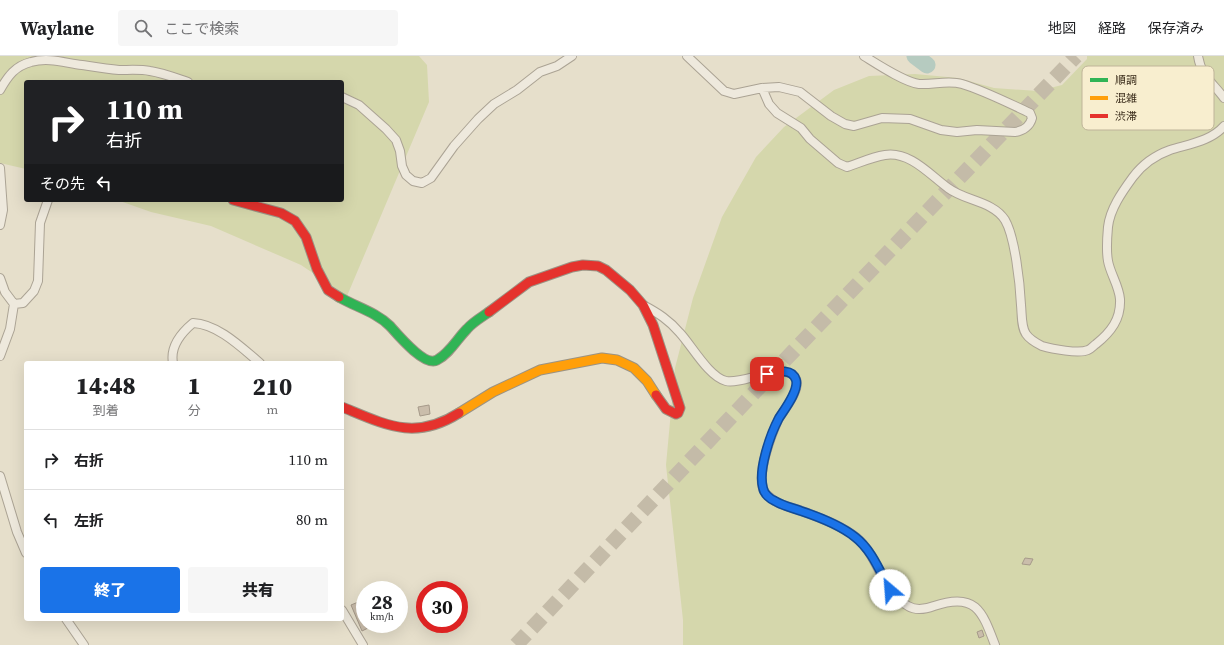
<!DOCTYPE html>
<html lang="ja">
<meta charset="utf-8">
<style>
body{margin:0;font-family:"Source Serif 4","Noto Sans JP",serif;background:#f6f6f6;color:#202124;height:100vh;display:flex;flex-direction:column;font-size:15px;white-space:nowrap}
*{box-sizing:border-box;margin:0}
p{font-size:13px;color:#757577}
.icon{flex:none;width:22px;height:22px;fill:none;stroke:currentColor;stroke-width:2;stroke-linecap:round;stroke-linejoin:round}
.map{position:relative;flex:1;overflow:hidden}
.side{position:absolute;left:24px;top:305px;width:320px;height:260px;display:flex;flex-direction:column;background:#fff;border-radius:4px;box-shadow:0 4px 16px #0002}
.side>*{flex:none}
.guide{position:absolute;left:24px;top:24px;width:320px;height:122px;border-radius:4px;box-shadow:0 4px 16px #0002;background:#202124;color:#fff;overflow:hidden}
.speed{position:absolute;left:356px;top:525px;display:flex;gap:8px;font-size:20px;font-weight:700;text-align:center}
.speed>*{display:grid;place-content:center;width:52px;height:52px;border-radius:50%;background:#fff;box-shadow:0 4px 16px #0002;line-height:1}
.speed small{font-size:10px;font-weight:400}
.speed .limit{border:6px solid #d22;background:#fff;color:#111}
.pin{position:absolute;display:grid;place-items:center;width:34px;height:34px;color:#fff;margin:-17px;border-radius:8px;box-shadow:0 2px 6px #0006}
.me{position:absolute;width:44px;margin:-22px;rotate:333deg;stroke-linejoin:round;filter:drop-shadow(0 0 3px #0008)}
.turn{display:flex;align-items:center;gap:14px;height:84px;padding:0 16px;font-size:18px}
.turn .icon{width:52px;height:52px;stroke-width:2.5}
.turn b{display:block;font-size:28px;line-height:34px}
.then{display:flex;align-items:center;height:38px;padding:0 16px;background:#0003;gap:8px;font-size:15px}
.eta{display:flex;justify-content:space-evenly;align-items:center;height:68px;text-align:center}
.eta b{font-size:24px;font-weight:800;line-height:28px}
.cta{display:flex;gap:8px;margin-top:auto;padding:8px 16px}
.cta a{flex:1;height:46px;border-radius:4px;background:#1a73e8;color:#fff;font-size:16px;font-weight:800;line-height:46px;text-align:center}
.cta a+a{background:#f6f6f6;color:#202124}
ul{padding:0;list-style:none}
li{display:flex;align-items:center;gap:12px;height:60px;padding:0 16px;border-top:1px solid #e0e0e0}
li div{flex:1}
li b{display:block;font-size:15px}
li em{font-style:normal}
header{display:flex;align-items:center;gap:24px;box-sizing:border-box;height:56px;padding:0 20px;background:#fff;border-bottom:1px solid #e0e0e0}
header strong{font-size:19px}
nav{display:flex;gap:22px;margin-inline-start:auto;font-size:14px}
.search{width:280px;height:36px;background:#f6f6f6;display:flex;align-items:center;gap:10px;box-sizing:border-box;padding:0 14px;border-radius:4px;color:#757577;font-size:15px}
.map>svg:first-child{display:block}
.green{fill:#d5d7ac}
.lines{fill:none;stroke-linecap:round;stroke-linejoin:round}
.river{stroke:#b6cbc0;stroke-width:17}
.building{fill:#cabdab;stroke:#a69a8a}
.highway-tunnel{stroke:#c4bba8;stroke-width:15;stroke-dasharray:15 8;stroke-linecap:butt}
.street-casing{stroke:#aba394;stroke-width:10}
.fast-casing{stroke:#9b9384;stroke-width:11}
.slow-casing{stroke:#9b9384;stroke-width:11}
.jam-casing{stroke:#9b9384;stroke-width:11}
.street{stroke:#eee9dd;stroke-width:8}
.fast{stroke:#30b455;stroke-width:9}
.slow{stroke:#ff9f0a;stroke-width:9}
.jam{stroke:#e5322d;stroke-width:9}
.route-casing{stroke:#114b97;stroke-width:10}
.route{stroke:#1a73e8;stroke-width:7}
.key{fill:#f8eecf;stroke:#bfb499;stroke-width:1}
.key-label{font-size:11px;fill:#3a2c1b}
</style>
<header>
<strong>Waylane</strong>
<div class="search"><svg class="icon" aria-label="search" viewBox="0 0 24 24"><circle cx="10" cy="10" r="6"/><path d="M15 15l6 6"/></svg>ここで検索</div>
<nav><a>地図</a><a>経路</a><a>保存済み</a></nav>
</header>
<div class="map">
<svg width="1224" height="589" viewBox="0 0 1224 589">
<rect width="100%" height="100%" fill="#e6dfcb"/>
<path class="green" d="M 0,0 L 419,0 L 427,9 L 429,46 L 347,240 L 301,209 L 211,170 L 151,156 L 117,144 L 342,144 L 342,26 L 26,26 L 26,113 L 0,107 Z
M 1087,0 L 1224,0 L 1224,589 L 683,589 L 683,564 L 666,409 L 675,312 L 693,242 L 722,161 L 756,101 L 784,71 L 834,34 L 869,20 L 915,18 L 958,22 L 994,32 L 1038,35 L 1062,29 L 1087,3 Z"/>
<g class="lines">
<path class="river" d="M 915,0 L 927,9"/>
</g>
<path class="building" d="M 429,349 L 430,358 L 420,360 L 418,351 Z
M 1025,502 L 1033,503 L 1030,509 L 1022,508 Z
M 363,544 L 365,548 L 365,568 L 374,569 L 362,575 L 351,549 Z
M 982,574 L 984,580 L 979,582 L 977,576 Z"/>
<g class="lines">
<path class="highway-tunnel" d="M 516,589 L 783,306 L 1076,0"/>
<g class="street-casing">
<path id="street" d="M 687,0 L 724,35 L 734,38 L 762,32 L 779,31 L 800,36 L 831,60 L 845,68 L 854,70 L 882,62 L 910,63 L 941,74 L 957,76 L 977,74 L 1015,76 C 1023,75 1030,70 1032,62 L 1030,57 C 1008,47 985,35 962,28 C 948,24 933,29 919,28 C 904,26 877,8 864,0
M 1198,0 C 1201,20 1213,27 1224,42
M 762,32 L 769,48 L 777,57 L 801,72 L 810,83 L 838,107 L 847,111 C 859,107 872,101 885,99 C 910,95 930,119 948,132 C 965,145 993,145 1005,164 C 1015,181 1020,228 1021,249 C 1022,258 1021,271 1026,278 C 1030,284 1036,287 1042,290 C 1052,293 1079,298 1088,294 C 1091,293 1094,289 1096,288 C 1111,276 1121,263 1120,243 C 1119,230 1110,217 1108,205 C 1106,194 1107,182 1108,171 C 1110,153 1122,136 1133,121 C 1142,109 1156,99 1170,94 C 1189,88 1211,85 1224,70
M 0,34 C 8,20 15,10 31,6 C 49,1 65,7 82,9 C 95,11 107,13 119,14 C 129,14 140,13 150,15 C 163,17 176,22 188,26
M 342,41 L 359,49 L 386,73 L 396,84 L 400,95 L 402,110 L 406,119 L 413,125 L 422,127 L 431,122 L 454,90 L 478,63 L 494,48 L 517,34 L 540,16 L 557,10 L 572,0
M 0,112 L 3,154 L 0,169
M 0,222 L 5,236 L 14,248 L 10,273 L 0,300
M 14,248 L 23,247 L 34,235 L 38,225 L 40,167 L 48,144
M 643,249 C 658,257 669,264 680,277 C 692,290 709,321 726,325 C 743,329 787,304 796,323 C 801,334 783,355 778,364 C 771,380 756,419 764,435 C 766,439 770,441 773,444 C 780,449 790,451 799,454 C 818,461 841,469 857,482 C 879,501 881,535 908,550 C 916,555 926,553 934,550 C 975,536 982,554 995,589
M 173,307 C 170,291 181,277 193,267 C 218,268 242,292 260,307
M 0,420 L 17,476 L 26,497
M 342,554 L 363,589
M 66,563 L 84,589"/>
</g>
<g class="fast-casing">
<path id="fast" d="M 339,241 C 356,251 376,256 390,270 C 398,279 425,311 437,304 C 450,297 457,283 467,273 C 473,266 482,261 489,256"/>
</g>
<g class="slow-casing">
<path id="slow" d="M 459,357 L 493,336 L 540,314 L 602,302 L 617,304 L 634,312 L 647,325 L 656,339"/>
</g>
<g class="jam-casing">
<path id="jam" d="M 233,144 L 281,157 L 295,165 L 306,181 L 317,213 L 328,234 L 339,241
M 489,256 L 529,226 L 572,211 L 583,209 L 598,210 L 606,214 L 630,234 L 643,249 L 653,269 L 680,352 L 678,357 L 676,358 L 666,353 L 656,339
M 342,351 C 386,369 415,385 459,357"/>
</g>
<use href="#street" class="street"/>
<use href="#fast" class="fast"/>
<use href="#slow" class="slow"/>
<use href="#jam" class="jam"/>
</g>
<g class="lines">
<g class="route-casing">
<path id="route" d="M 767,318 C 776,316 792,311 796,324 C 799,335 784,354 779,362 C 770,379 758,414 763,432 C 764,438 770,443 775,445 C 783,450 793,452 801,455 C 819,461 840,469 855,481 C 872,494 880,516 890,534"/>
</g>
<use href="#route" class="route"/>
</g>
<rect x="1082" y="10" width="132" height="64" rx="6" class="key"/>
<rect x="1090" y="22" width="18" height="4" fill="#30b455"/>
<rect x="1090" y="40" width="18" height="4" fill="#ff9f0a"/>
<rect x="1090" y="58" width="18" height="4" fill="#e5322d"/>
<g class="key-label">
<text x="1115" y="28">順調</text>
<text x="1115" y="46">混雑</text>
<text x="1115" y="64">渋滞</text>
</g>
</svg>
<div class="speed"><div>28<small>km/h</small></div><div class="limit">30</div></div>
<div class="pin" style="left:767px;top:318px;background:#d93025"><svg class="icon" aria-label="arrive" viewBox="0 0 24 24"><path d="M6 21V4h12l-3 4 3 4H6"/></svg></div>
<svg class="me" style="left:890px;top:534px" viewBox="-20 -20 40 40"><circle r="19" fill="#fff"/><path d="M0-13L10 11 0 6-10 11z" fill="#1a73e8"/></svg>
<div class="guide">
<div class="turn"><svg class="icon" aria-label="right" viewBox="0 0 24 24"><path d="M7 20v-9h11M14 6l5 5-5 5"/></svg><div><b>110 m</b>右折</div></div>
<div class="then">その先<svg class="icon" aria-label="left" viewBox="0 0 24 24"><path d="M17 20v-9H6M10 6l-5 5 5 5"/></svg></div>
</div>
<section class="side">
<div class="eta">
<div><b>14:48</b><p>到着</p></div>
<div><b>1</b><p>分</p></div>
<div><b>210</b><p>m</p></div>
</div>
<ul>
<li><svg class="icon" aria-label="right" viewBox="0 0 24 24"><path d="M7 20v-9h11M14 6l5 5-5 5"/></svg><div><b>右折</b></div><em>110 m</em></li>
<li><svg class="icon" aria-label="left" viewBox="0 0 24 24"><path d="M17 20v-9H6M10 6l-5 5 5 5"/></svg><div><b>左折</b></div><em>80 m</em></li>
</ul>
<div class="cta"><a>終了</a><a>共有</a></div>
</section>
</div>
